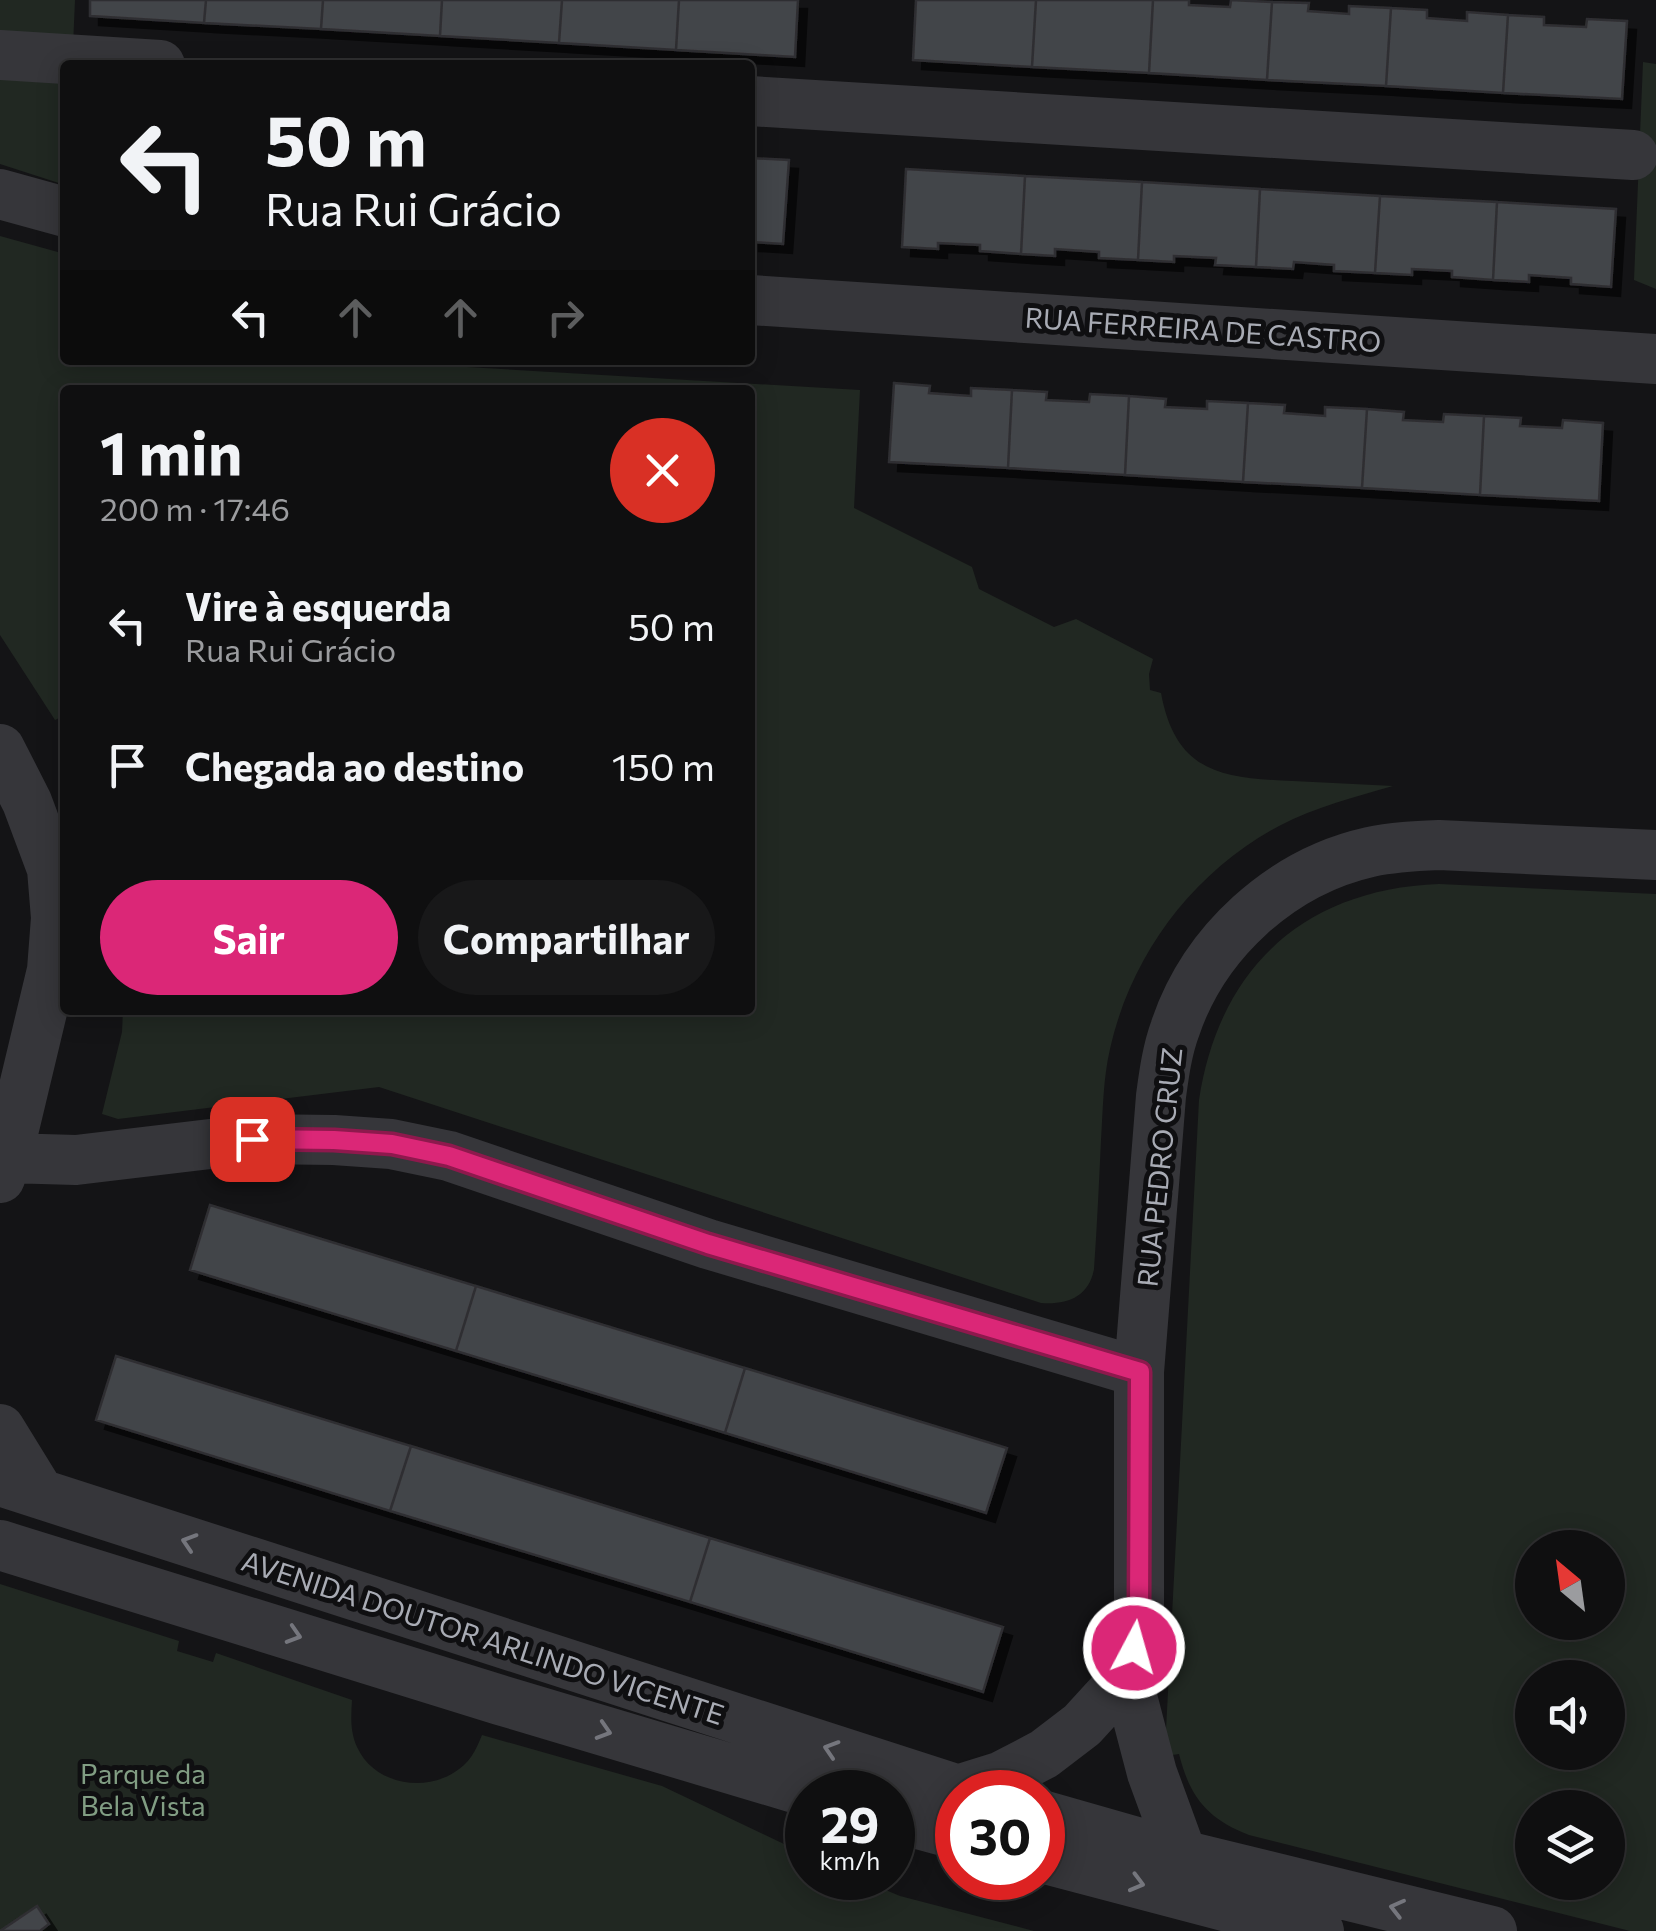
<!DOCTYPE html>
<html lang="pt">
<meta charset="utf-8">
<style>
body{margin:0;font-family:Commissioner,sans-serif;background:#181819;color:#f1f3f6;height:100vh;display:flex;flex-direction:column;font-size:38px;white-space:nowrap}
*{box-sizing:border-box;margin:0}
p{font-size:32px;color:#9b9c9f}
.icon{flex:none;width:55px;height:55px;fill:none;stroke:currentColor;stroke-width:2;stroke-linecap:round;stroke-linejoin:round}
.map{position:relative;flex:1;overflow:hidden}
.details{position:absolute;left:60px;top:385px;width:695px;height:630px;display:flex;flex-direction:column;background:#0f0f10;border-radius:10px;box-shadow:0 5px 25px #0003,0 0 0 2px #2f2f30}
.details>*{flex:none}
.guide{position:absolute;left:60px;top:60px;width:695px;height:305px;border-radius:10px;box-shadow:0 5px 25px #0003,0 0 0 2px #2f2f30;background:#0f0f10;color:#f1f3f6;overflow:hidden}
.needle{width:65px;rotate:331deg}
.controls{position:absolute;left:1515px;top:1530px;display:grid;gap:20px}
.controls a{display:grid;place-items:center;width:110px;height:110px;border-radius:50%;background:#0f0f10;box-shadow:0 5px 25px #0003,0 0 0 2px #2f2f30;font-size:50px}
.speed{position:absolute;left:785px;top:1770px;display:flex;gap:20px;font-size:50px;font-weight:700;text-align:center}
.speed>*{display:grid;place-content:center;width:130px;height:130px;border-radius:50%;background:#0f0f10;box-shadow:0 5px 25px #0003,0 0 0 2px #2f2f30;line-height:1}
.speed small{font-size:25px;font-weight:400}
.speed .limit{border:15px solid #d22;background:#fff;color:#111}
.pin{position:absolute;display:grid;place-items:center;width:85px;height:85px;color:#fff;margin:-42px;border-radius:20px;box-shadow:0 5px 15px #0006}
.me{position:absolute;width:110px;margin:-55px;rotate:6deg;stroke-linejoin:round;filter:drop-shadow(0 0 8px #0008)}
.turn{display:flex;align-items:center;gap:35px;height:210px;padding:0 40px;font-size:45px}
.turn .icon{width:130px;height:130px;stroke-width:2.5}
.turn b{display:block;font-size:70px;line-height:85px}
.lanes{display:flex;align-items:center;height:95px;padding:0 40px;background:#0003;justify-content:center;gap:50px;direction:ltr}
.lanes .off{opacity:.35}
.round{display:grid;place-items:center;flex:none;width:105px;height:105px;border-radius:52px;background:#181819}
.headline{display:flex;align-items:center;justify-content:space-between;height:170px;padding:0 40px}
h1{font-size:60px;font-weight:700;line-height:75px}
.action{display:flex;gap:20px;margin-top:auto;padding:20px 40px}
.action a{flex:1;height:115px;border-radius:60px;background:#db2777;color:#fff;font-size:40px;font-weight:700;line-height:115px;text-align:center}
.action a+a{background:#181819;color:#f1f3f6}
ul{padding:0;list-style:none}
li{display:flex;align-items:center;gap:30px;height:140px;padding:0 40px}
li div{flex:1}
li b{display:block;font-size:38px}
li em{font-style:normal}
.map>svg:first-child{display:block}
.green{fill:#212822;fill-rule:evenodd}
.building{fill:#434448;stroke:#2f2e31;stroke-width:2.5;filter:url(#shadow)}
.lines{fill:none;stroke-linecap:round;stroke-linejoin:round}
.minor{stroke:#36363a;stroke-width:50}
.oneway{stroke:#75767d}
.route-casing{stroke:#8e194d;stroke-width:25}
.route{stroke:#db2777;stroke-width:18}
.labels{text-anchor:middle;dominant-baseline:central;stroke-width:10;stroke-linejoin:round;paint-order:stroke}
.street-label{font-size:28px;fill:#a8abb4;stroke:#0f0f11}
.park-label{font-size:28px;fill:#819d83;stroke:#0f0f11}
</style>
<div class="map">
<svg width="1656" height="1931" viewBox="0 0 1656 1931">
<defs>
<filter id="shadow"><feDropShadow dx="9" dy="9" stdDeviation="0" flood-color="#0009"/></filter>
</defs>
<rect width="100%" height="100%" fill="#141416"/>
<path class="green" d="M 0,0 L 75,0 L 73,46 L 0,43 Z
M 1643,62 L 1656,64 L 1656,289 L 1634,280 Z
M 0,70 L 65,71 L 65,185 L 0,164 Z
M 0,236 L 65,254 L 65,360 L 348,360 L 860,390 L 854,508 L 972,567 L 979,589 L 1054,627 L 1076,619 L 1153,659 L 1149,674 L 1150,690 L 1161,693 C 1176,774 1223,778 1293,781 C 1326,783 1360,784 1393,786 C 1355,797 1315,807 1279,826 C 1193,872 1131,955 1110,1049 C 1103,1079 1103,1110 1101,1140 C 1099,1183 1097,1226 1094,1269 C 1089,1297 1067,1305 1041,1303 L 379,1087 L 118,1119 L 102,1114 L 122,1032 L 123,1010 L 750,1010 L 750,390 L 65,390 L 65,715 L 55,720 L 0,635 Z
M 1439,884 L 1656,894 L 1656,1931 L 1630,1931 L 1249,1835 C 1208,1819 1190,1798 1179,1754 L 1166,1756 L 1166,1730 L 1199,1100 C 1219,968 1304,889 1439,884 ZM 1532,1548 L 1608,1548 L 1608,1622 L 1532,1622 ZM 1532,1678 L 1608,1678 L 1608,1752 L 1532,1752 ZM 1532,1808 L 1608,1808 L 1608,1882 L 1532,1882 Z
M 0,1584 L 179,1641 L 177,1651 L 213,1662 L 216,1653 L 352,1700 C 351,1717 350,1731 357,1747 C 377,1791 443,1795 471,1757 C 476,1750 479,1742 482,1735 L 662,1786 L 807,1855 L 808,1878 L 857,1878 L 900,1896 L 1034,1931 L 0,1931 Z"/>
<path class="building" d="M 90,0 L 206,0 L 204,23 L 90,16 Z
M 206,0 L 323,0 L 321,29 L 204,23 Z
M 323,0 L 442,0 L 440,36 L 321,29 Z
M 442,0 L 562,0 L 559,43 L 440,36 Z
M 562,0 L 679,0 L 676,50 L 559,43 Z
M 679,0 L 798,0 L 795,57 L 676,50 Z
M 916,0 L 1036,0 L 1032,67 L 913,60 Z
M 1036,0 L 1153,0 L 1149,73 L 1032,67 Z
M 1153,0 L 1189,0 L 1189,5 L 1230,7 L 1231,0 L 1272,2 L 1267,80 L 1149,73 Z
M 1272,2 L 1309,3 L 1308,11 L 1349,14 L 1349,6 L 1391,8 L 1386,86 L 1267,80 Z
M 1391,8 L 1427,10 L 1427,18 L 1467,21 L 1467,12 L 1508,15 L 1503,93 L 1386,86 Z
M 1508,15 L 1544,17 L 1544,25 L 1586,27 L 1587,19 L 1627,21 L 1622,99 L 1503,93 Z
M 750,158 L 789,160 L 783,244 L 750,242 Z
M 906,169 L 1025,176 L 1021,254 L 980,251 L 980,245 L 938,243 L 938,249 L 902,247 Z
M 1025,176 L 1142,182 L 1138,260 L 1099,258 L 1099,252 L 1055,249 L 1055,256 L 1021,254 Z
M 1142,182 L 1260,189 L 1256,267 L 1215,265 L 1216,258 L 1174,256 L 1174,262 L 1138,260 Z
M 1260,189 L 1380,196 L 1375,273 L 1334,271 L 1334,265 L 1294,262 L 1293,269 L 1256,267 Z
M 1380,196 L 1497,202 L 1493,280 L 1452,277 L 1452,271 L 1412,269 L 1412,275 L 1375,273 Z
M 1497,202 L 1616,209 L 1611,287 L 1571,284 L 1571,278 L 1529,275 L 1529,282 L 1493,280 Z
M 894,383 L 930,386 L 929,393 L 971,396 L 971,388 L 1012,390 L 1008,468 L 889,462 Z
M 1012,390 L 1047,392 L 1046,400 L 1089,402 L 1090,394 L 1129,396 L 1125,475 L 1008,468 Z
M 1129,396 L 1166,399 L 1165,407 L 1207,409 L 1207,401 L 1248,403 L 1243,482 L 1125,475 Z
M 1248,403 L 1285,405 L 1284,413 L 1325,416 L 1325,407 L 1367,409 L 1362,488 L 1243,482 Z
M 1367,409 L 1404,412 L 1403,420 L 1443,422 L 1444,414 L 1484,416 L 1480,495 L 1362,488 Z
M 1484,416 L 1521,418 L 1520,426 L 1562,428 L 1563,420 L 1603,423 L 1599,501 L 1480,495 Z
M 210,1205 L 476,1286 L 456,1351 L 190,1270 Z
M 476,1286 L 745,1368 L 725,1433 L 456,1351 Z
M 116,1356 L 411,1446 L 390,1511 L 96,1420 Z
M 745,1368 L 1007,1448 L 986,1513 L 725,1433 Z
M 411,1446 L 710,1538 L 690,1602 L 390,1511 Z
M 710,1538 L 1003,1627 L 983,1692 L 690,1602 Z
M 37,1906 L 49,1924 L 40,1931 L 0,1931 Z"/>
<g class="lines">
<path class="minor" d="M 0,55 L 160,65
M 750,101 L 1633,155
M 0,194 L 65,212
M 750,300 L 1656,359
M 0,749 L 27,802 L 52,869 L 56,918 L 52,970 L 7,1158 L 0,1178
M 0,1152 L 7,1158 L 76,1160 L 252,1139 L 334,1140 L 391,1144 L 449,1156 L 708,1244 L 1139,1372
M 0,1429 L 40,1494
M 0,1481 L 965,1792
M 0,1545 L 500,1700 L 808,1792
M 957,1790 L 1002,1776 L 1044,1754 L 1082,1725 L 1114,1690 L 1129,1685
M 1042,1815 L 1182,1855 L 1492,1931
M 892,1817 L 958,1835
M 1182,1855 L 1152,1773 L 1129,1685 L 1139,1611 L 1139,1372 L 1161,1096 C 1164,1074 1167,1051 1175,1029 C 1204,942 1281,872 1370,852 C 1393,847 1416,846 1439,845 L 1656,855
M 1042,1858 L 1319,1931"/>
</g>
<defs><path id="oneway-chevron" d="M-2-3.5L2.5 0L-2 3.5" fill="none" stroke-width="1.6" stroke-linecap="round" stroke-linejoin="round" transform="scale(2.5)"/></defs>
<g class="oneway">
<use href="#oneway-chevron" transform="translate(189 1542) rotate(-162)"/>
<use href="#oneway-chevron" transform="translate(294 1635) rotate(17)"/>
<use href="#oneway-chevron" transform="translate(604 1731) rotate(17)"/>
<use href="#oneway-chevron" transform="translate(831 1749) rotate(-162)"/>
<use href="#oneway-chevron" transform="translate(1137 1883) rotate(15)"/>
<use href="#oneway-chevron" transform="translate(1397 1908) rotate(-166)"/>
</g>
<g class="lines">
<g class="route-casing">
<path id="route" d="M 252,1139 L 334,1140 L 392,1144 L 449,1156 L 708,1244 L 1140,1372 L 1139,1611 L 1134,1648"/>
</g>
<use href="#route" class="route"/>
</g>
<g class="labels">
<g class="street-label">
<text transform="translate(1203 329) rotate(4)">RUA FERREIRA DE CASTRO</text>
<text transform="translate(1159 1167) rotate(-84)">RUA PEDRO CRUZ</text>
<text transform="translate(483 1637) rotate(18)">AVENIDA DOUTOR ARLINDO VICENTE</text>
</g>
<g class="park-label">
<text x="143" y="1773">Parque da<tspan x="143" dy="32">Bela Vista</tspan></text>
</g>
</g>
</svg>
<div class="controls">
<a><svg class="needle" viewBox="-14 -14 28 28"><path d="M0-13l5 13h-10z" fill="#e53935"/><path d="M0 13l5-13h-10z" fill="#9b9c9f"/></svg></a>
<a><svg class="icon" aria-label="sound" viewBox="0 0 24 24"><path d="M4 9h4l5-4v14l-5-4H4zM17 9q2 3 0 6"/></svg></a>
<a><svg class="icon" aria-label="layers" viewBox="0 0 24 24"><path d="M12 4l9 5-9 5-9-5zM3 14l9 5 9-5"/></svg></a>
</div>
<div class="speed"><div>29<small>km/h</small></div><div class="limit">30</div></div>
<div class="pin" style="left:252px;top:1139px;background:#d93025"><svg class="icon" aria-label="arrive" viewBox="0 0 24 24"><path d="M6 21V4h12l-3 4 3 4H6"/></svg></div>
<svg class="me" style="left:1134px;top:1648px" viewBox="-20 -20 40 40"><circle r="17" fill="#db2777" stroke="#fff" stroke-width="3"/><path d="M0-11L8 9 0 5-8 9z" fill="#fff"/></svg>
<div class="guide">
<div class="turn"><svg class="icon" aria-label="left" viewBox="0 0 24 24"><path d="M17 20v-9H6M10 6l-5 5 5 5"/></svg><div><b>50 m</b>Rua Rui Grácio</div></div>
<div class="lanes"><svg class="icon" aria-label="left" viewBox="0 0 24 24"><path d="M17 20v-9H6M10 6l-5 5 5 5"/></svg><svg class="icon off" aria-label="ahead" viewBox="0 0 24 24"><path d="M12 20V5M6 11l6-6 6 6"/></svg><svg class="icon off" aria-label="ahead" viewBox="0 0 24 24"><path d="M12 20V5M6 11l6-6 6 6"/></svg><svg class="icon off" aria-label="right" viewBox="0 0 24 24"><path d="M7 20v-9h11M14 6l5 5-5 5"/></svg></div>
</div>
<section class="details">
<div class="headline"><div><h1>1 min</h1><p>200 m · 17:46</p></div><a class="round" style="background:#d93025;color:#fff"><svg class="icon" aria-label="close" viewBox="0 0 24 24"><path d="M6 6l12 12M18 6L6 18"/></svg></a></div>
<ul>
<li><svg class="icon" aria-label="left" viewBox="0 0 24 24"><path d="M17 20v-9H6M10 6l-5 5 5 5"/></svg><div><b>Vire à esquerda</b><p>Rua Rui Grácio</p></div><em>50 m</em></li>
<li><svg class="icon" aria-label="arrive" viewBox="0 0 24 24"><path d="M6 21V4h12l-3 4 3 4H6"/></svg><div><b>Chegada ao destino</b></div><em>150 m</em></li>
</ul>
<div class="action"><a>Sair</a><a>Compartilhar</a></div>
</section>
</div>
